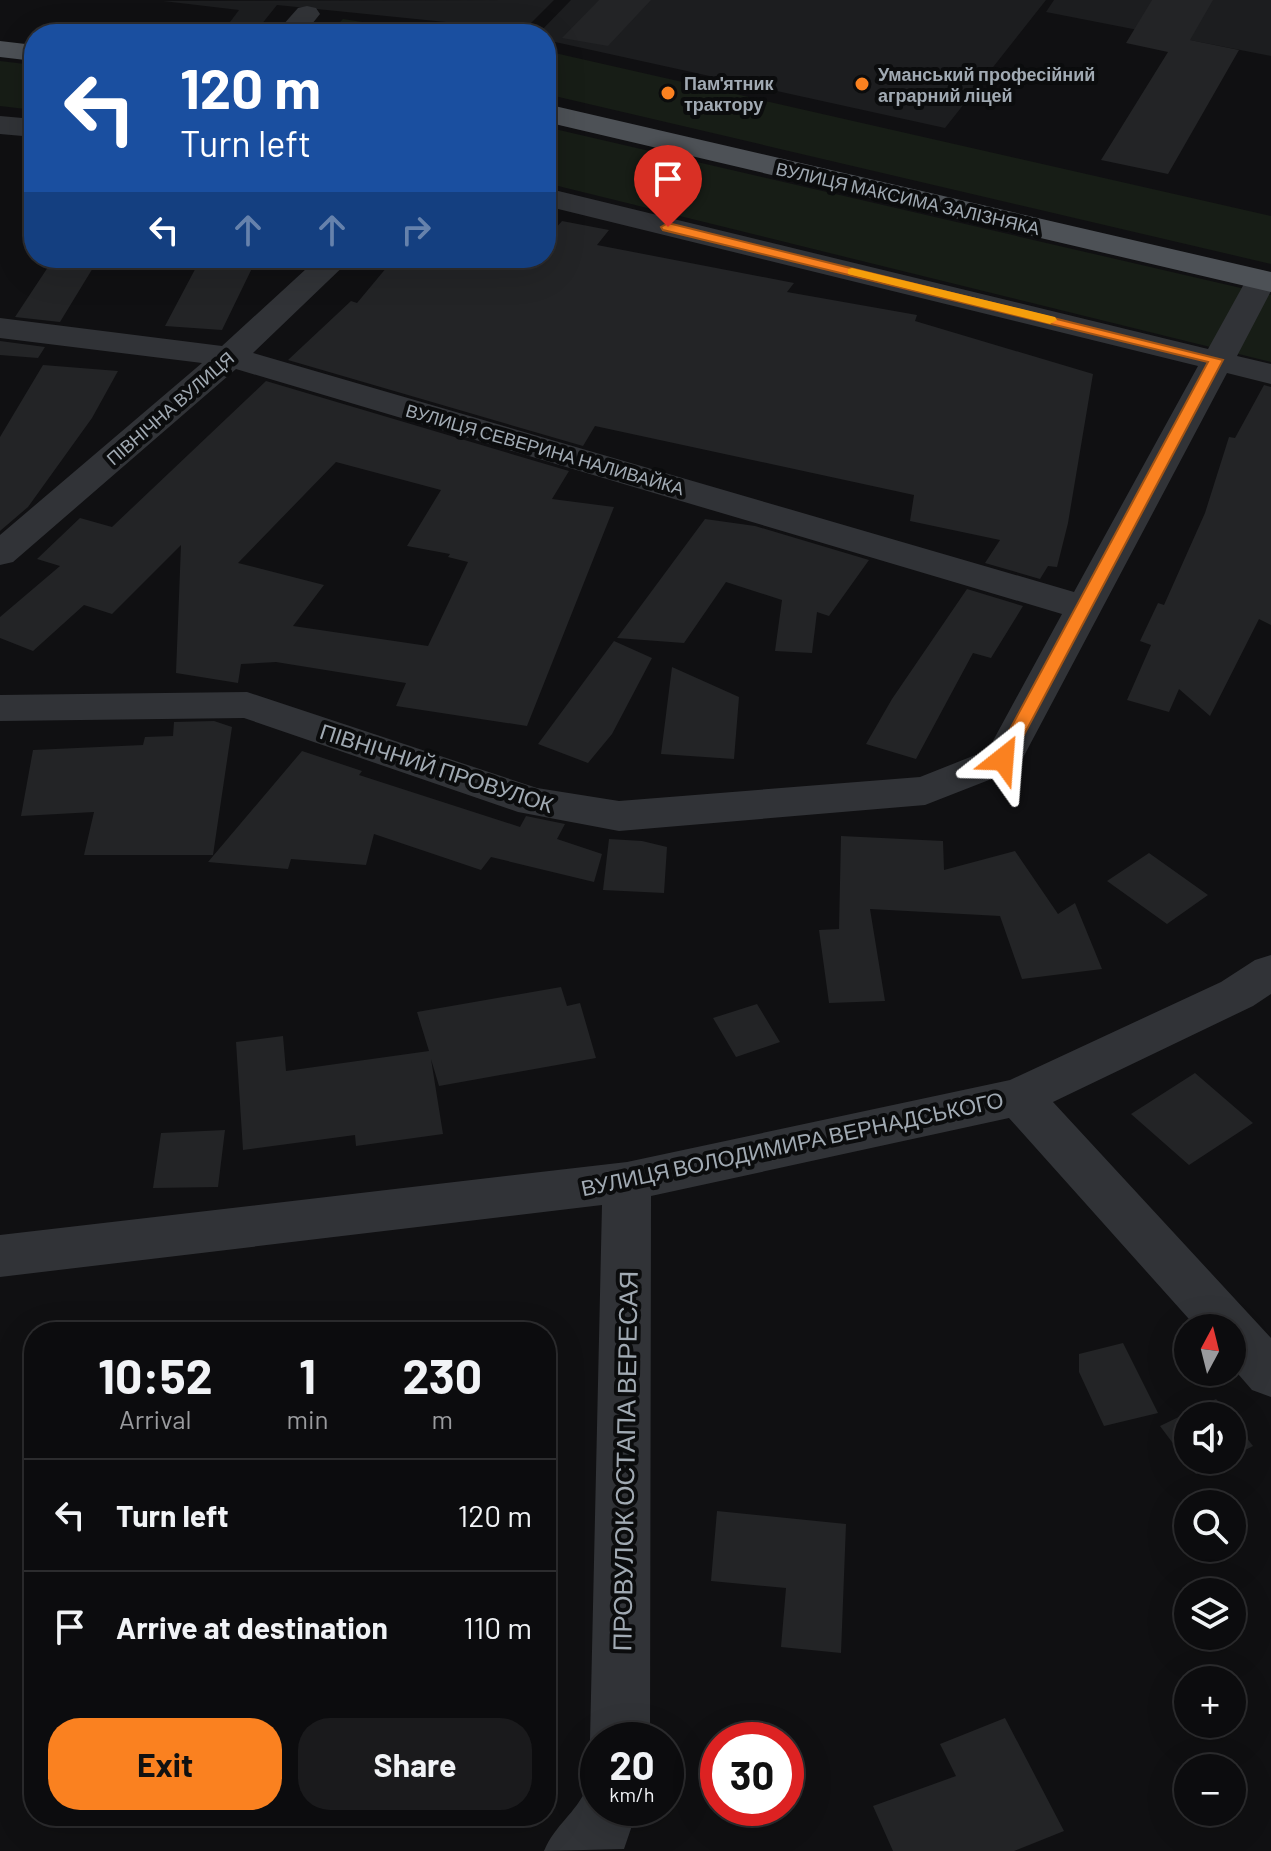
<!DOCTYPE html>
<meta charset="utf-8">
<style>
body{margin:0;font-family:Barlow,sans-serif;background:#1a1a1c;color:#f1f3f6;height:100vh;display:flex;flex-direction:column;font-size:30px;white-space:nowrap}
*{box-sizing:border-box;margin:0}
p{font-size:26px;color:#9a9b9e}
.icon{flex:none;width:44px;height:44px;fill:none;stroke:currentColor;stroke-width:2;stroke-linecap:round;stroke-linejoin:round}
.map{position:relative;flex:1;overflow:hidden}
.details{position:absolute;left:24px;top:1322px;width:532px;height:504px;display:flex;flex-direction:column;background:#0c0c0e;border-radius:32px;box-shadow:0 8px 32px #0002,0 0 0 2px #2c2c2e}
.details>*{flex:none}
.top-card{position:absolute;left:24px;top:24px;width:532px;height:244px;border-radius:32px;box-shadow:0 8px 32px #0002,0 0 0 2px #2c2c2e;background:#1a4fa0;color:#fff;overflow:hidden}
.needle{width:52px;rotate:7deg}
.buttons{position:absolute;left:1174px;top:1314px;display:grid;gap:16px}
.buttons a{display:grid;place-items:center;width:72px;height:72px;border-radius:50%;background:#0c0c0e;box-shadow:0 8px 32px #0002,0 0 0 2px #2c2c2e;font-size:40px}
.speed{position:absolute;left:580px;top:1722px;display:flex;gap:16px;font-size:40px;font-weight:700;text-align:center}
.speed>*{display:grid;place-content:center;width:104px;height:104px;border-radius:50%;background:#0c0c0e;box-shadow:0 8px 32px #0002,0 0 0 2px #2c2c2e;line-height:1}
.speed small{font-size:20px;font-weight:400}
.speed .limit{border:12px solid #d22;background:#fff;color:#111}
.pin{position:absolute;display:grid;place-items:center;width:68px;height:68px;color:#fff;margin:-82px -34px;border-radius:50% 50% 50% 0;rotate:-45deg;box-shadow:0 0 8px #0007}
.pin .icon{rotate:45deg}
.me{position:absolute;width:88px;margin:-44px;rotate:28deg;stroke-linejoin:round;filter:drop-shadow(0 0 6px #0008)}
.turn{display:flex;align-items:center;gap:28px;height:168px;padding:0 24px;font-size:36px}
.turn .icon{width:104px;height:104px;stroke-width:2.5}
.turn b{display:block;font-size:56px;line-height:68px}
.lanes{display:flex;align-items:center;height:76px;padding:0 24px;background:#0003;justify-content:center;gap:40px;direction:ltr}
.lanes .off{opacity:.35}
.eta{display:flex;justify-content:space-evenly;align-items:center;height:136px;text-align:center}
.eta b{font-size:48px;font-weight:700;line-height:56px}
.button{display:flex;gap:16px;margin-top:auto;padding:16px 24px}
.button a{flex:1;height:92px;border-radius:32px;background:#fa8120;color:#111;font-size:32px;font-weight:700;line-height:92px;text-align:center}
.button a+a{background:#1a1a1c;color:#f1f3f6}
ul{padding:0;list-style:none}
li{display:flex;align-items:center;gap:24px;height:112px;padding:0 24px;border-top:2px solid #2c2c2e}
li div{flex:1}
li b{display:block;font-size:30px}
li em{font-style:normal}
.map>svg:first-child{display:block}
.built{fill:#1c1d1f}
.green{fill:#171d16}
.building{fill:#232426;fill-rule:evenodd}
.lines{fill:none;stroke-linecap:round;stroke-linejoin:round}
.minor{fill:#313337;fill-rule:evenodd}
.major{fill:#4d5156;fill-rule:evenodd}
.route{fill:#fa8120;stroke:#a25415;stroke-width:2}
.slow{fill:#f59e0b}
.poi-dot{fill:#fa8120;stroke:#0b0c0d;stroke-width:3}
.labels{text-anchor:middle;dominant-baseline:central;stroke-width:8;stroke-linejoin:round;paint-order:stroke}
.far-poi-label{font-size:18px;font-weight:bold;fill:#a1aab3;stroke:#0b0c0d;text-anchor:start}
.far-street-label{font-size:18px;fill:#a1aab3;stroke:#0b0c0d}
.street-label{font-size:22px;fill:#a1aab3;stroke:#0b0c0d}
.near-street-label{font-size:26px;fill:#a1aab3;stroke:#0b0c0d}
</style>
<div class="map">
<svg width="1271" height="1851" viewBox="0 0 1271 1851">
<rect width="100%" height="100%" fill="#101012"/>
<path class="built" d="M 554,0 L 524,30 L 277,5 L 261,25 L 230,22 L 239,10 L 163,1 Z
M 571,0 L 1046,0 L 945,128 L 546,40 L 546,34 L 538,34 Z
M 1054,0 L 1271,0 L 1271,56 L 1046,12 Z"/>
<path class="green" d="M 343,19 L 440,34 L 328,34 Z
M 546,51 L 1271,216 L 1271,264 L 546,94 Z
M 0,61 L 34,65 L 34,110 L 0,106 Z
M 546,127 L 1271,295 L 1271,362 L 546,183 Z"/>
<path class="building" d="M 599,0 L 651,0 L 608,46 L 562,38 Z
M 1152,0 L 1213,0 L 1190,40 L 1239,50 L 1168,174 L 1101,160 L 1168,52 L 1126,43 Z
M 562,221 L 609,230 L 597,245 L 794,283 L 787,292 L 917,315 L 915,321 L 1093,374 L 1068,523 L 1057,567 L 1048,566 L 1040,579 L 985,563 L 1000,540 L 910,521 L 914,495 L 595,426 L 583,446 L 288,360 L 351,301 L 357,303 L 387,267 L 399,269 L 404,263 L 435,268 L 445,258 L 546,258 L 546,239 Z
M 54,258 L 99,258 L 60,322 L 15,317 Z
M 201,258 L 257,258 L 222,330 L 165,326 Z
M 0,341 L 45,347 L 38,358 L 0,355 Z
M 43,365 L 118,371 L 92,418 L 28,507 L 0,531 L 0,437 Z
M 266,381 L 569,471 L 552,499 L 614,507 L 527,726 L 396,706 L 406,683 L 276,662 L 241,664 L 238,683 L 176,673 L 181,545 L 112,614 L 84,605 L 33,651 L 0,638 L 0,617 L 60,566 L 37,559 L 80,518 L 112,527 ZM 336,462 L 441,490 L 407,546 L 450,554 L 448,557 L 468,562 L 428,646 L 293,626 L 324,585 L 238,563 Z
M 1264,385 L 1271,387 L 1271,625 L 1259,619 L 1210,716 L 1179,689 L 1169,712 L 1127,700 L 1151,645 L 1140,641 L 1158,603 L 1164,605 L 1205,513 L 1229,437 L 1235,438 Z
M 705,519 L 755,526 L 869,560 L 829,616 L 817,612 L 812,653 L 775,651 L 782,600 L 726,582 L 684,643 L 617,638 Z
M 967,589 L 1023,606 L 991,658 L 973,653 L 916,759 L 866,744 L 892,699 Z
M 614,641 L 652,658 L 612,734 L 588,763 L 538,744 Z
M 672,667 L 739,697 L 734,759 L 661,754 Z
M 214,721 L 232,727 L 213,855 L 84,855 L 94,812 L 21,816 L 33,750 L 143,745 L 145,737 L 173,736 L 174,722 Z
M 302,751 L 362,771 L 359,775 L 520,827 L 526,816 L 565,824 L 557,839 L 602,854 L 594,882 L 491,857 L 481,870 L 374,834 L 366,865 L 291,859 L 288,869 L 208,862 Z
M 841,836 L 943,841 L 944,870 L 1015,851 L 1058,914 L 1075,903 L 1102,969 L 1022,979 L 1000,916 L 870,909 L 885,1001 L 829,1003 L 819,930 L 839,929 Z
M 609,839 L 642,841 L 667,847 L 664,893 L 603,890 Z
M 1149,853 L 1208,895 L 1167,924 L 1107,881 Z
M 561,987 L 567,1006 L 580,1003 L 596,1058 L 439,1086 L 431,1059 L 443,1134 L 356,1146 L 355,1135 L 243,1150 L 236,1042 L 283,1036 L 286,1071 L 429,1051 L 417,1012 Z
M 757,1004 L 780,1042 L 736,1057 L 713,1018 Z
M 1195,1073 L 1253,1123 L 1189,1165 L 1131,1114 Z
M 225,1130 L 218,1187 L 153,1188 L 161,1133 Z
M 1123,1343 L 1158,1413 L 1104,1426 L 1079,1372 L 1079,1354 Z
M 1216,1399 L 1230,1416 L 1188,1416 L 1188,1460 L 1226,1460 L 1196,1474 L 1160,1426 Z
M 1232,1419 L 1253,1446 L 1232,1457 Z
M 717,1511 L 846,1524 L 841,1653 L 781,1647 L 786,1588 L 711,1581 Z
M 1005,1718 L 1064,1831 L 1014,1851 L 893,1851 L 873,1806 L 956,1776 L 940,1744 Z"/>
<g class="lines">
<path class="minor" d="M 307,6 L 316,8 L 320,14 L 304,34 L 275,34 L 298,8 Z
M 0,116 L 34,119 L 34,137 L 0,134 Z
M 546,188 L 1208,349 L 1250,273 L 1261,270 L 1271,273 L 1271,291 L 1237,356 L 1271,364 L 1271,384 L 1227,373 L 1017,769 L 925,805 L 619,831 L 518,812 L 244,718 L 0,721 L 0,695 L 247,692 L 537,788 L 619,801 L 920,777 L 988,750 L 1062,614 L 236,369 L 13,562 L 0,565 L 0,535 L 202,363 L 0,338 L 0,318 L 222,346 L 318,258 L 352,258 L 253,353 L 1074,592 L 1198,366 L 546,206 Z
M 1271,955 L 1271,994 L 1253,1006 L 1053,1102 L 1271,1338 L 1271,1397 L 1252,1390 L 1232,1367 L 1232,1328 L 1197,1328 L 1009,1118 L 651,1196 L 650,1740 L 598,1740 L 598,1758 L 590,1740 L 602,1205 L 0,1277 L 0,1235 L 627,1162 L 1010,1080 L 1221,982 L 1255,960 Z
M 598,1782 L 598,1808 L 638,1808 L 624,1849 L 544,1851 C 556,1823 575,1815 587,1787 Z"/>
<path class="major" d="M 0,41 L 34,45 L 34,61 L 0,57 Z
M 546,104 L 1271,272 L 1271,292 L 546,122 Z"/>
</g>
<path class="route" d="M 668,223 L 1223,360 L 1009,763 L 997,763 L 994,759 L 1208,362 L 663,230 L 661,227 Z"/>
<path class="slow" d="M 852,268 L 1055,317 L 1057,320 L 1050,324 L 848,274 L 848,269 Z"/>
<g class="poi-dot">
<circle cx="862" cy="84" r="8"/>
<circle cx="668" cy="93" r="8"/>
</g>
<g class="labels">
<g class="far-poi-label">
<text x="878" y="74">Уманський професійний<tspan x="878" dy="21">аграрний ліцей</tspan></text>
<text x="684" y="83">Пам'ятник<tspan x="684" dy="21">трактору</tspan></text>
</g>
<g class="far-street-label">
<text transform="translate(908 198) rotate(13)">ВУЛИЦЯ МАКСИМА ЗАЛІЗНЯКА</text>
<text transform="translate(170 408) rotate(-41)">ПІВНІЧНА ВУЛИЦЯ</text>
<text transform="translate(545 449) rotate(16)">ВУЛИЦЯ СЕВЕРИНА НАЛИВАЙКА</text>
</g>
<g class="street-label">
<text transform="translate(437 767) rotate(18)">ПІВНІЧНИЙ ПРОВУЛОК</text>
<text transform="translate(792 1143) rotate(-12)">ВУЛИЦЯ ВОЛОДИМИРА ВЕРНАДСЬКОГО</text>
</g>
<g class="near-street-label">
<text transform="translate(624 1461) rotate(-89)">ПРОВУЛОК ОСТАПА ВЕРЕСАЯ</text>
</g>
</g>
</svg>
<div class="buttons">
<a><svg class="needle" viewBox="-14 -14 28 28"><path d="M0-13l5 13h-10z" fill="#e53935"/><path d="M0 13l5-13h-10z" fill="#9a9b9e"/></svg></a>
<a><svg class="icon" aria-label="sound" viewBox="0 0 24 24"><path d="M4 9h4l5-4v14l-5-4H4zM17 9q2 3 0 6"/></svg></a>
<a><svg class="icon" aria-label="search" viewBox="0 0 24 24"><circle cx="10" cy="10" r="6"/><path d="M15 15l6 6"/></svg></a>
<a><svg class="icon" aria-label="layers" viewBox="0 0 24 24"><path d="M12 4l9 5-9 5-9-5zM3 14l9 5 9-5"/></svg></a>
<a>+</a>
<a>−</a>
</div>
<div class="speed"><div>20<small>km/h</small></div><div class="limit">30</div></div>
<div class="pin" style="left:668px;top:227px;background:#d93025"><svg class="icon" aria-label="arrive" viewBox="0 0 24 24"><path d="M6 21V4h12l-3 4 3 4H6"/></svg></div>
<svg class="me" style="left:1003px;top:759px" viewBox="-20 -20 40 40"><path d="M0-17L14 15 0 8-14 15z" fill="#fa8120" stroke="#fff" stroke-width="4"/></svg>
<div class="top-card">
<div class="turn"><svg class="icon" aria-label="left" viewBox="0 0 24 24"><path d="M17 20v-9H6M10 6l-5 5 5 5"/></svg><div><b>120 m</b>Turn left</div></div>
<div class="lanes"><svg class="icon" aria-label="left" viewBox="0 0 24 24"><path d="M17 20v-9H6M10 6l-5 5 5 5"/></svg><svg class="icon off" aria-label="ahead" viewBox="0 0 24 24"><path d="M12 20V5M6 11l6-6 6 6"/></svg><svg class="icon off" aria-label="ahead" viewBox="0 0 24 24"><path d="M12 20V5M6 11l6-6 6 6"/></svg><svg class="icon off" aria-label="right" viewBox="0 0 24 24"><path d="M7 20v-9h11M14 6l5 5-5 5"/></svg></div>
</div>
<section class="details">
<div class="eta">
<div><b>10:52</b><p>Arrival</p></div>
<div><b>1</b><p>min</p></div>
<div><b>230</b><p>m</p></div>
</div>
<ul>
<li><svg class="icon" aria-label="left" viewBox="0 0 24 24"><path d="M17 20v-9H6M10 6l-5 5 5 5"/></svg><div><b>Turn left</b></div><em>120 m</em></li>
<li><svg class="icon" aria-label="arrive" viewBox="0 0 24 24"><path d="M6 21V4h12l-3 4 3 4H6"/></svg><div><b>Arrive at destination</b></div><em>110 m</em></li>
</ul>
<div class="button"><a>Exit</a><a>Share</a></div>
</section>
</div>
